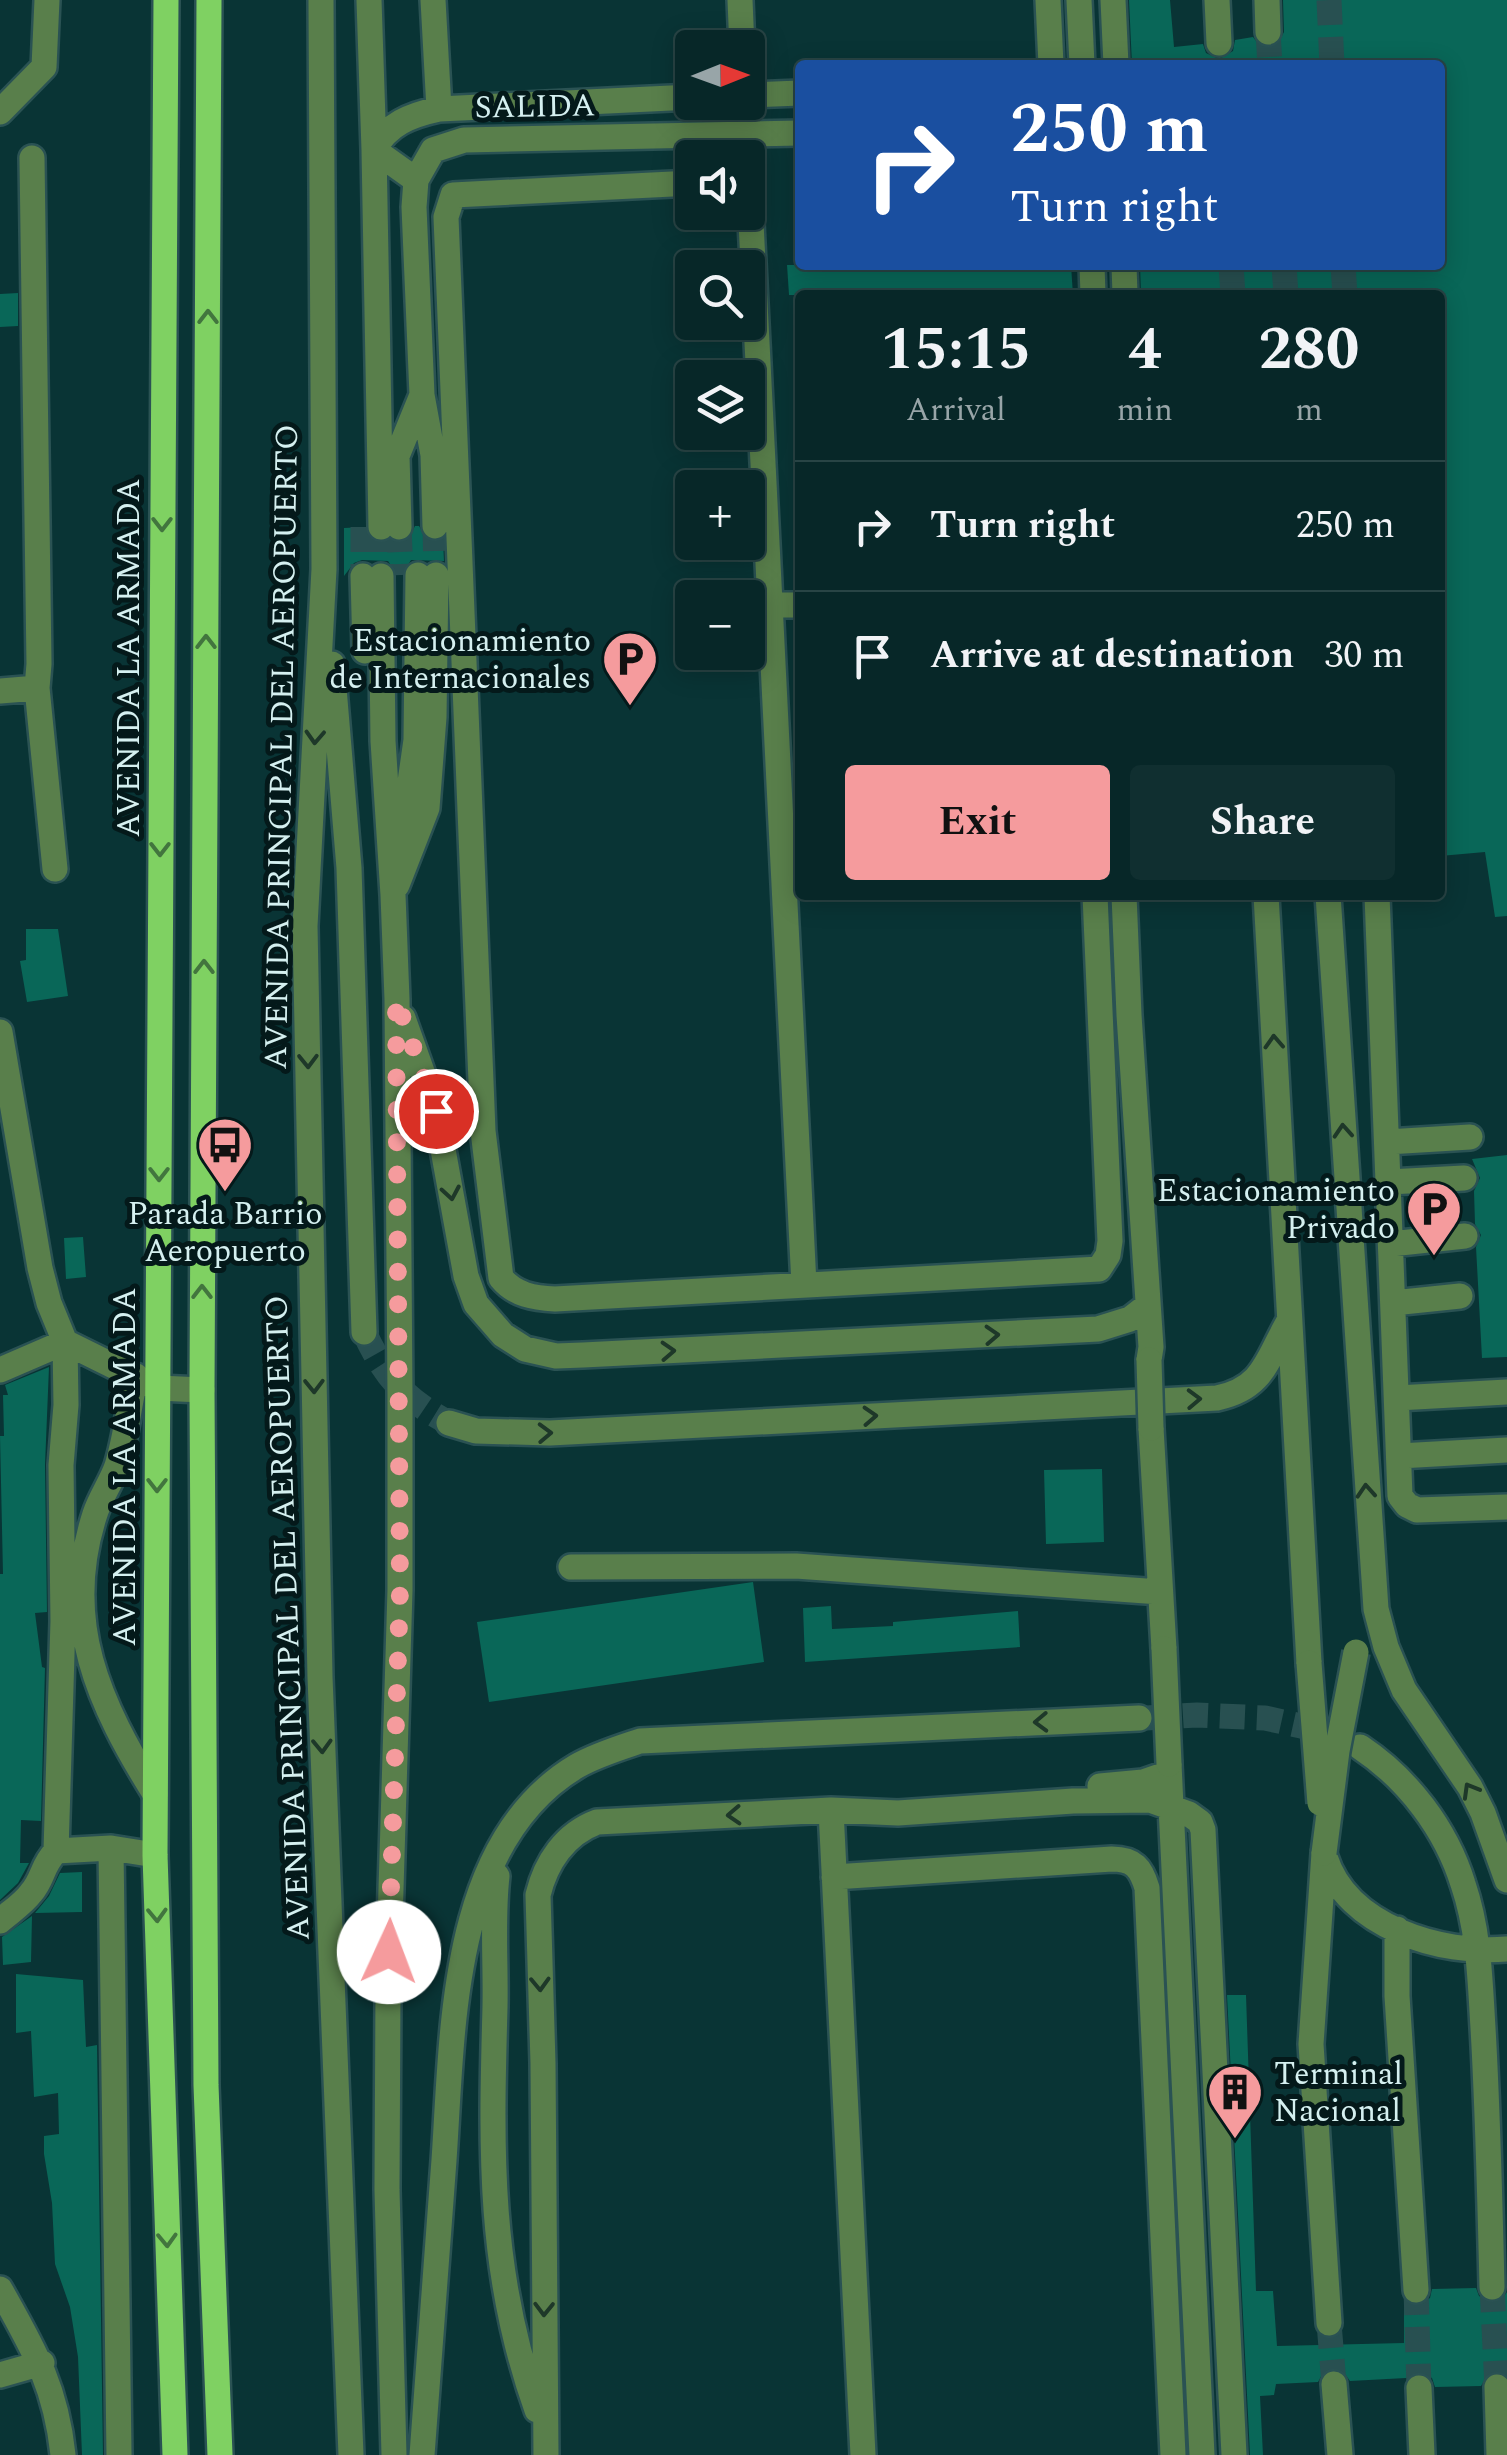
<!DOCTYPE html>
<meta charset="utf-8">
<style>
body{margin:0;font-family:Spectral,serif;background:#102f30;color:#f1f3f6;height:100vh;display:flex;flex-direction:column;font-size:38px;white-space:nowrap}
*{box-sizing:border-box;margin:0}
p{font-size:32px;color:#98a5a8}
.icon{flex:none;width:55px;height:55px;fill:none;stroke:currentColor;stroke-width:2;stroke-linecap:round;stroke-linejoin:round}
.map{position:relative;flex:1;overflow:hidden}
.drawer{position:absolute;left:795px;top:290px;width:650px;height:610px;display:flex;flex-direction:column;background:#072728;border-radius:10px;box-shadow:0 5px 25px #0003,0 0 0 2px #284445}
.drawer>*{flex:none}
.banner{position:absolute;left:795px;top:60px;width:650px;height:210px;border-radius:10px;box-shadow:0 5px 25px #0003,0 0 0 2px #284445;background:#1a4fa0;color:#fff;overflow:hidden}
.needle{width:65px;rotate:89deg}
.buttons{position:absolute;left:675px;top:30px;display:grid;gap:20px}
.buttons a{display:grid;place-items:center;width:90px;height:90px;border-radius:10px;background:#072728;box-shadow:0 5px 25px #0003,0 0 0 2px #284445;font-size:50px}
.pin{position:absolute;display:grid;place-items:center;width:85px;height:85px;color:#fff;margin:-42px;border:5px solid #fff;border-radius:50%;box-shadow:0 2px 10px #0007}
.me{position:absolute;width:110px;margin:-55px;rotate:2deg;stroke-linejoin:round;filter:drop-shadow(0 0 8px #0008)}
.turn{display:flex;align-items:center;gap:35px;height:210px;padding:0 50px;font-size:45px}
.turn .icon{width:130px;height:130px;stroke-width:2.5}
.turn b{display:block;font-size:70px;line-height:85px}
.eta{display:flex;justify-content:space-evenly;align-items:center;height:170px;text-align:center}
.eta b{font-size:60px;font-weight:700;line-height:70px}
.primary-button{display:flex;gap:20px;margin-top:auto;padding:20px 50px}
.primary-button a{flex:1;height:115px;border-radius:10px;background:#f59b9d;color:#111;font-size:40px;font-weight:700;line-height:115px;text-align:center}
.primary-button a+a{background:#102f30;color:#f1f3f6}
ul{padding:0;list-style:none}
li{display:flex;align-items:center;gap:30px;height:130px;padding:0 50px;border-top:2px solid #284445}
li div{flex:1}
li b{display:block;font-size:38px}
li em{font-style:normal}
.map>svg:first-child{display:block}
.building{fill:#096758}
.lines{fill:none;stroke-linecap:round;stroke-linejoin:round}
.minor-tunnel{stroke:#285051;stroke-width:25;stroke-dasharray:25 12;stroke-linecap:butt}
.minor-casing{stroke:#2a5253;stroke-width:30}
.major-casing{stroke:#2a5253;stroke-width:30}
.minor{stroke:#597f4b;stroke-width:25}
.major{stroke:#7fd162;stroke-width:25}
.minor-bridge-casing{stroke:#2a5253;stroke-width:30;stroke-linecap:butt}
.minor-bridge{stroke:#597f4b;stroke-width:25}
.oneway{stroke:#42753e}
.oneway2{stroke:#1e3829}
.route{stroke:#f59b9d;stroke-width:18;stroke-dasharray:0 32.4}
.labels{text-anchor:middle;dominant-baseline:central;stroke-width:10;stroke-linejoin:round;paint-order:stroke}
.street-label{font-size:32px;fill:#d5f0f0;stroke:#04191a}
.poi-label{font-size:32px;fill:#d5f0f0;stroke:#04191a;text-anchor:end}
</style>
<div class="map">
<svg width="1507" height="2455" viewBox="0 0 1507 2455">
<rect width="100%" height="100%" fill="#093435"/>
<path class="building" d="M 1129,0 L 1170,0 L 1174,47 L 1203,44 L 1206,53 L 1219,59 L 1233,51 L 1235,40 L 1253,37 L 1261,47 L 1277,45 L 1284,32 L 1283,0 L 1507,0 L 1507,916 L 1495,917 L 1485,852 L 1440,856 L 1440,295 L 1141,295 L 1140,265 L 1440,265 L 1440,65 L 1132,65 Z
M 787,265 L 1071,265 L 1073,295 L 789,295 Z
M 18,293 L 18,326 L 0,327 L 0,294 Z
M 415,526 L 419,526 L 428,541 L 443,540 L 444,561 L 411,560 L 402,575 L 397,575 L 388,561 L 362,560 L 354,563 L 344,576 L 344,528 L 365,527 L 374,542 L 398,543 L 408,540 Z
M 26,929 L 58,929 L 68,996 L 27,1002 L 20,961 L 26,960 Z
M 1507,1155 L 1507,1357 L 1482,1358 L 1476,1247 L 1481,1235 L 1475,1224 L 1474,1191 L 1480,1178 L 1472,1159 Z
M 83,1237 L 86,1277 L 66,1279 L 64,1238 Z
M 49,1367 L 45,1465 L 47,1612 L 35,1613 L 42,1667 L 45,1668 L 41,1821 L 21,1820 L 20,1863 L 29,1863 L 18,1883 L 0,1900 L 0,1574 L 3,1574 L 0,1436 L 4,1436 L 3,1395 L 8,1395 L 5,1385 Z
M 1102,1469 L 1104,1542 L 1046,1544 L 1044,1470 Z
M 753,1582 L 764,1662 L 489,1702 L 477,1622 Z
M 831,1606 L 832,1629 L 893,1626 L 893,1622 L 1018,1611 L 1020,1647 L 805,1662 L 803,1608 Z
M 82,1872 L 82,1912 L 35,1913 L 49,1896 L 60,1873 Z
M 32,1916 L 31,1962 L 3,1965 L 2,1937 Z
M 16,1974 L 83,1980 L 86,2047 L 97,2045 L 103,2455 L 82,2455 L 78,2357 L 70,2307 L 55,2264 L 52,2203 L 44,2154 L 44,2136 L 59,2134 L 58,2093 L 34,2097 L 31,2031 L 16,2033 Z
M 1227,1995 L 1246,1995 L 1256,2291 L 1273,2291 L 1277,2346 L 1404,2343 L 1404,2301 L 1418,2306 L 1430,2298 L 1432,2289 L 1476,2288 L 1479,2296 L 1491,2303 L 1501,2300 L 1507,2292 L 1507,2375 L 1498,2371 L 1489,2373 L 1481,2386 L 1435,2387 L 1432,2378 L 1419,2372 L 1406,2378 L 1350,2381 L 1342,2370 L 1334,2368 L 1324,2371 L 1318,2382 L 1276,2384 L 1274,2395 L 1260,2396 L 1263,2455 L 1250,2455 Z"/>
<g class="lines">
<path class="minor-tunnel" d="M 1329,0 L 1332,65
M 1268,32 L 1270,65
M 1231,265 L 1233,295
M 1284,265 L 1286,295
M 1343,265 L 1345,295
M 435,526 L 436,575
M 363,527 L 363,576
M 381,527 L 381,576
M 399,527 L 401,575
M 364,1332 C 385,1377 404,1399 449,1423
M 1146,1718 L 1197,1715 L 1265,1718 L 1333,1733
M 1492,2287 L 1497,2387
M 1416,2290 L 1419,2388
M 1329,2323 L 1334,2384"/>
<g class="minor-casing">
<path id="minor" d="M 321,0 L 324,569 L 305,926 L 320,1677 L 351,2455
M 369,0 L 374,150 L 416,180
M 433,0 L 439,109
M 740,0 L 742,48
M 1048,0 L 1051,65
M 1079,0 L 1082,65
M 1113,0 L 1116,65
M 1217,0 L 1219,43
M 1267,0 L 1268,32
M 748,95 L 800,93
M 745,102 L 804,1285
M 0,112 L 44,67 L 47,0
M 692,183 L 453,195 L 446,217 L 483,1131 L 501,1278 C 515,1295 534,1298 555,1299 L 1099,1269 L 1108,1255 L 1110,1241 L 1095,895
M 1092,265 L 1093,295
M 1124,265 L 1125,295
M 435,526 L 433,455 L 422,395 L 414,207 L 416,180 L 433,150 L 464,140 L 800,133
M 381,527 L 374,150 C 387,124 411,115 439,109 L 692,97
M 399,527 L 397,456 L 422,395
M 363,576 L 365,651
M 381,576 L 383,741 L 393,895 L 397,999 L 400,1395 L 400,1590 L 388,1989 L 387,2190 L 394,2455
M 770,605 L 800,605
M 332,664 L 349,868 L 364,1332
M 37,688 L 55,869
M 0,691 L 37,688 L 39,664 L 32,158
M 401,845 L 416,740 L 418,575
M 397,885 L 427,808 L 434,717 L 436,575
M 1124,895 L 1129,1015 L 1151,1347 L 1149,1360
M 1266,895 L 1309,1663
M 1328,895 L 1376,1609 L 1386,1647 L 1404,1690 L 1470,1787 L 1483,1813 L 1507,1880
M 1377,895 L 1400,1496 L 1407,1505 L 1417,1510 L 1507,1507
M 403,1018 L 436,1111 L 466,1276 L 476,1304 L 503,1335 L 525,1349 L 556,1356 L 583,1355 L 1098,1329 L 1130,1319 L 1148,1305
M 0,1032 L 40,1268 L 49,1303 L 65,1342 L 158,1388 L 202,1390
M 1387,1142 L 1470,1137
M 1389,1182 L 1464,1178
M 1391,1244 L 1465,1236
M 1393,1303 L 1460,1296
M 0,1370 L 65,1342 L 66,1405 L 61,1465 L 63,1621 L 56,1851
M 136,1376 C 129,1405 126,1437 117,1466 C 111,1483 100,1498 95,1514 C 60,1621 99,1704 155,1794
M 1397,1398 L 1507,1392
M 449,1423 L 476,1431 L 550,1433 L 1217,1398 C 1265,1388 1267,1358 1289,1321
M 1151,1428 L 1164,1649
M 1399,1456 L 1507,1450
M 571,1567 L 796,1566 L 1160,1592
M 1360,1747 C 1408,1779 1446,1829 1463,1884 C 1479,1931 1480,1979 1483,2028 C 1488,2114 1490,2201 1492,2287
M 1169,1764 L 1202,2455
M 1100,1786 L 1143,1782 L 1169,1773
M 831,1810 L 863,2455
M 111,1848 L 119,2455
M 1324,1853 L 1311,2044 L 1329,2323
M 1325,1857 C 1347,1927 1441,1955 1507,1949
M 497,1876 C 492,1920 496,1963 495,2007 C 491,2150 488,2273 537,2410
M 834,1877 L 1112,1859 C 1134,1859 1141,1868 1147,1888 L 1173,2455
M 0,1921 C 10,1912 23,1904 31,1893 C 44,1878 41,1867 56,1851 L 111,1848 L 155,1855
M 1397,1929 L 1397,1996 L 1416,2290
M 0,2289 C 33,2348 56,2386 63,2455
M 0,2375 L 42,2363
M 1334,2384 L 1340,2455
M 1497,2387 L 1499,2455
M 1419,2388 L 1422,2455
M 422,2455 C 429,2357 437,2258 444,2160 C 453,2031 449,1842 577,1766 C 596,1755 619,1748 640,1741 L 1139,1718
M 546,2455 L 543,2063 L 538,1895 C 546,1862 565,1834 597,1822 L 831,1810 L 898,1813 L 1073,1801 L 1150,1800 L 1189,1814 L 1200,1822 L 1203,1830 L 1234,2455"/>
</g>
<g class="major-casing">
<path id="major" d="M 166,0 L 155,1855 L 175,2455
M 209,0 L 202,1390 L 206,2085 L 220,2455"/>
</g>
<use href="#minor" class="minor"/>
<use href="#major" class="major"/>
<g class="minor-bridge-casing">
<path id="minor-bridge" d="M 1149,1360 L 1151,1428
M 1164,1649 L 1169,1764
M 1309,1663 L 1320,1803
M 1324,1853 L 1337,1751 L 1356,1652"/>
</g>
<use href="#minor-bridge" class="minor-bridge"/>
</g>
<defs><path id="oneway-chevron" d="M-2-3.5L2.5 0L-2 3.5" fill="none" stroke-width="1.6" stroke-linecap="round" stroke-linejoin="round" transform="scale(2.5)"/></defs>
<g class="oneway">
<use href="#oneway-chevron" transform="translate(208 317) rotate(-90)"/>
<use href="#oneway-chevron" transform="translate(162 524) rotate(90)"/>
<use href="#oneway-chevron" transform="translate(206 642) rotate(-90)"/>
<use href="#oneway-chevron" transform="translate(160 849) rotate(90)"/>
<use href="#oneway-chevron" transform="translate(204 967) rotate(-90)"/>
<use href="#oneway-chevron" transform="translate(159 1174) rotate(90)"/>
<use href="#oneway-chevron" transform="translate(202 1292) rotate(-90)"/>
<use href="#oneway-chevron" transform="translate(157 1485) rotate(90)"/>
<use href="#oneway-chevron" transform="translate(157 1915) rotate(88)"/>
<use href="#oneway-chevron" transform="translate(167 2240) rotate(88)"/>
</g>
<g class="oneway2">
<use href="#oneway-chevron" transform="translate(315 737) rotate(93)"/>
<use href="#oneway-chevron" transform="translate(1274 1042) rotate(-93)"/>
<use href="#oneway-chevron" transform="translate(308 1061) rotate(89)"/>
<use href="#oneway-chevron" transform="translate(1343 1131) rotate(-94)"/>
<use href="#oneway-chevron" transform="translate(451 1193) rotate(80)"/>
<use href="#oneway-chevron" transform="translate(992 1335) rotate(-3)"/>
<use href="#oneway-chevron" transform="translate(668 1351) rotate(-3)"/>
<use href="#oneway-chevron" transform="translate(314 1386) rotate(89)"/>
<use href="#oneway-chevron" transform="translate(1194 1399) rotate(-2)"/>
<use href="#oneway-chevron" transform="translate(870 1416) rotate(-3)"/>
<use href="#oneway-chevron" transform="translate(545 1433) rotate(-2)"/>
<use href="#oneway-chevron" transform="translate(1366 1491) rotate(-94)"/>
<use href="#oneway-chevron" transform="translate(1041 1722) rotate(178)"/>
<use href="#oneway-chevron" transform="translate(322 1746) rotate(88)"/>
<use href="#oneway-chevron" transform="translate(1470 1790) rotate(-120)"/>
<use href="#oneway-chevron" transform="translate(734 1815) rotate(177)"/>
<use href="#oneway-chevron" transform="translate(540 1984) rotate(88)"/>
<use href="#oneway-chevron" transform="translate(544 2309) rotate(91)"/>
</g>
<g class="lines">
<path class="route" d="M 389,1952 L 400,1590 L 396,999 L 436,1111"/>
</g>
<defs>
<g id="parking-pin" transform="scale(2.875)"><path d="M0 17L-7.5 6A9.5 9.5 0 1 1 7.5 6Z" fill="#f59b9d" stroke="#04191a"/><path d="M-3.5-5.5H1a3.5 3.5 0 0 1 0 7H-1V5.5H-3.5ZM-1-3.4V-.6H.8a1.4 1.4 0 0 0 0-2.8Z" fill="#111"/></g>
<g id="bus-pin" transform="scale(2.875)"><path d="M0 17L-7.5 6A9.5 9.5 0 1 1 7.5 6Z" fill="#f59b9d" stroke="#04191a"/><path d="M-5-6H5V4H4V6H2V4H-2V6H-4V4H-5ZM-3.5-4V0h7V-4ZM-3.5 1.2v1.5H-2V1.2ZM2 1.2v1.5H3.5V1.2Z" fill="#111"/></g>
<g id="building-pin" transform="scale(2.875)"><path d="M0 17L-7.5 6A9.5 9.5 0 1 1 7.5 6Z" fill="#f59b9d" stroke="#04191a"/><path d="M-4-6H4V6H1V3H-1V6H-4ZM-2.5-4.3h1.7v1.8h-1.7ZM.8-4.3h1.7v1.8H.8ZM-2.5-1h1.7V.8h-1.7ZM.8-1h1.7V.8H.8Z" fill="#111"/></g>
</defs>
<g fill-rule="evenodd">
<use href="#parking-pin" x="630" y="659"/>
<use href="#bus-pin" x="225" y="1145"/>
<use href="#parking-pin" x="1434" y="1209"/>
<use href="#building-pin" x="1235" y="2092"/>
</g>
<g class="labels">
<g class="street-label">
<text transform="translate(535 107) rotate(-1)">SALIDA</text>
<text transform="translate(129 658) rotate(-90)">AVENIDA LA ARMADA</text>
<text transform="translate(282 747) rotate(-89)">AVENIDA PRINCIPAL DEL AEROPUERTO</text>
<text transform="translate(125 1467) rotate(-90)">AVENIDA LA ARMADA</text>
<text transform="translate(288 1618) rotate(-92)">AVENIDA PRINCIPAL DEL AEROPUERTO</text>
</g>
<g class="poi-label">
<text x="591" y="641">Estacionamiento<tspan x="591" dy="37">de Internacionales</tspan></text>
<text x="1395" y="1191">Estacionamiento<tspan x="1395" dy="37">Privado</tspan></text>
<text x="225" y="1214" text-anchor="middle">Parada Barrio<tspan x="225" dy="37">Aeropuerto</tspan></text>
<text x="1274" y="2074" text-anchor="start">Terminal<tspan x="1274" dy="37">Nacional</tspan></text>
</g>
</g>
</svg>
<div class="buttons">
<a><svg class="needle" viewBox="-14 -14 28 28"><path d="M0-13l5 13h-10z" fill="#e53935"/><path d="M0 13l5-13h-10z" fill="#98a5a8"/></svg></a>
<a><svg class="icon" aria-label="sound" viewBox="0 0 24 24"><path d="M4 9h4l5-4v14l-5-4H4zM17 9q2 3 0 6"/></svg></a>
<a><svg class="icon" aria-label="search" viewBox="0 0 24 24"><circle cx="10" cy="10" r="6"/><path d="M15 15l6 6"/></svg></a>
<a><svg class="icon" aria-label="layers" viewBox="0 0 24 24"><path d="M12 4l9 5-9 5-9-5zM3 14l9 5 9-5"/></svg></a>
<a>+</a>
<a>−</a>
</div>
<div class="pin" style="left:436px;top:1111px;background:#d93025"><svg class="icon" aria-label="arrive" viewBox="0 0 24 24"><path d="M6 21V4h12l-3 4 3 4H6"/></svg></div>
<svg class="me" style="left:389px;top:1952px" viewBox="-20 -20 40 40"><circle r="19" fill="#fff"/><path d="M0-13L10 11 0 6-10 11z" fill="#f59b9d"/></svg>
<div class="banner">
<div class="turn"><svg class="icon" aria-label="right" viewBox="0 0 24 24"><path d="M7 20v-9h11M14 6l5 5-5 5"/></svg><div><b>250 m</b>Turn right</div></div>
</div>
<section class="drawer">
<div class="eta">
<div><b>15:15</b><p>Arrival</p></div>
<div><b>4</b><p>min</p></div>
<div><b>280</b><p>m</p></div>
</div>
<ul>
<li><svg class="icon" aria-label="right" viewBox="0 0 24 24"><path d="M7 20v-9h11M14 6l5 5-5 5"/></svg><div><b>Turn right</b></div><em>250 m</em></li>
<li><svg class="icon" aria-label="arrive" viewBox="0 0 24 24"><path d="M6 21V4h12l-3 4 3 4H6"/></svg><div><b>Arrive at destination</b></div><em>30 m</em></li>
</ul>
<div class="primary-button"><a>Exit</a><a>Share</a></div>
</section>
</div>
